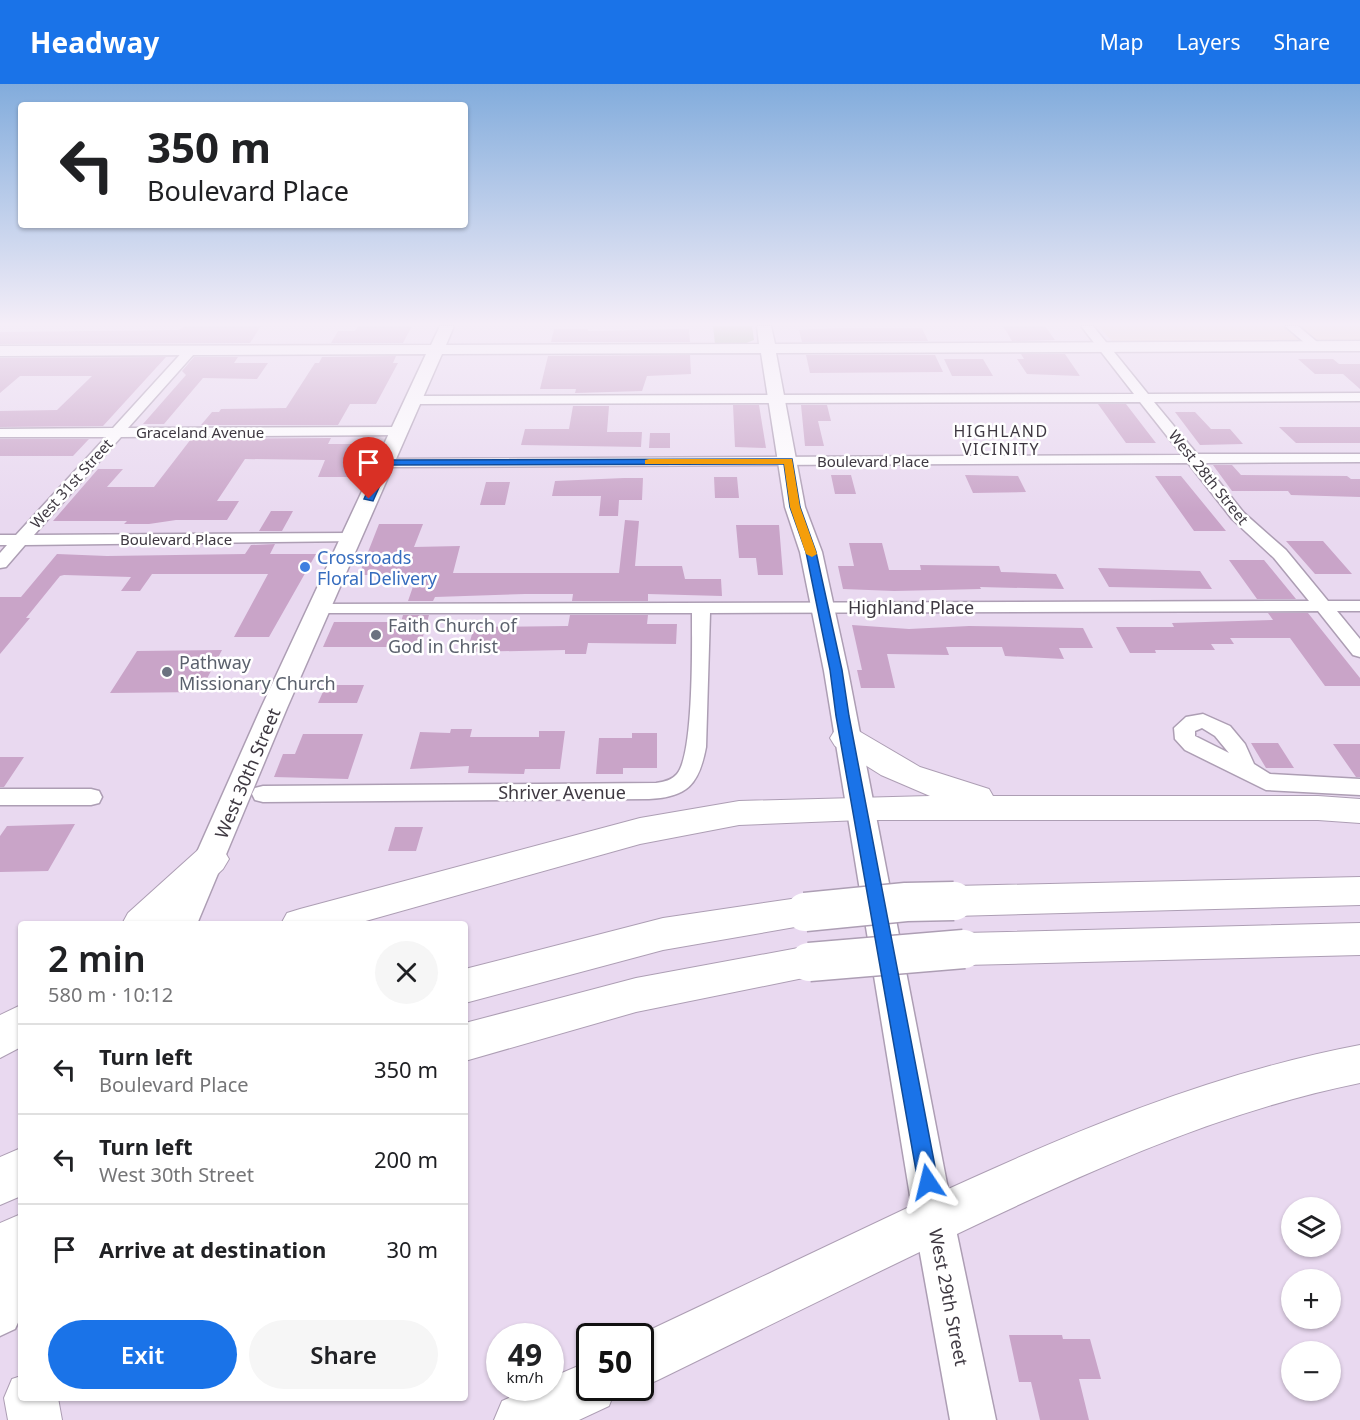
<!DOCTYPE html>
<meta charset="utf-8">
<style>
body{margin:0;font-family:"Noto Sans",sans-serif;background:#f6f6f6;color:#202124;height:100vh;display:flex;flex-direction:column;font-size:22px;white-space:nowrap}
*{box-sizing:border-box;margin:0}
p{font-size:20px;color:#757577}
.icon{flex:none;width:33px;height:33px;fill:none;stroke:currentColor;stroke-width:2;stroke-linecap:round;stroke-linejoin:round}
.map{position:relative;flex:1;overflow:hidden}
.sheet{position:absolute;left:18px;top:837px;width:450px;height:480px;display:flex;flex-direction:column;background:#fff;border-radius:6px;box-shadow:0 2px 4px #0004}
.sheet>*{flex:none}
.top-card{position:absolute;left:18px;top:18px;width:450px;height:126px;border-radius:6px;box-shadow:0 2px 4px #0004;background:#fff;color:#202124;overflow:hidden}
.buttons{position:absolute;left:1281px;top:1113px;display:grid;gap:12px}
.buttons a{display:grid;place-items:center;width:60px;height:60px;border-radius:50%;background:#fff;box-shadow:0 2px 4px #0004;font-size:30px}
.speed{position:absolute;left:486px;top:1239px;display:flex;gap:12px;font-size:30px;font-weight:700;text-align:center}
.speed>*{display:grid;place-content:center;width:78px;height:78px;border-radius:50%;background:#fff;box-shadow:0 2px 4px #0004;line-height:1}
.speed small{font-size:15px;font-weight:400}
.speed .limit{border:3px solid #111;border-radius:9px;background:#fff;color:#111}
.pin{position:absolute;display:grid;place-items:center;width:51px;height:51px;color:#fff;margin:-62px -26px;border-radius:50% 50% 50% 0;rotate:-45deg;box-shadow:0 0 6px #0007}
.pin .icon{rotate:45deg}
.me{position:absolute;width:66px;margin:-33px;rotate:350deg;stroke-linejoin:round;filter:drop-shadow(0 0 4px #0008)}
.turn{display:flex;align-items:center;gap:21px;height:126px;padding:0 30px;font-size:27px}
.turn .icon{width:78px;height:78px;stroke-width:2.5}
.turn b{display:block;font-size:42px;line-height:51px}
.round{display:grid;place-items:center;flex:none;width:63px;height:63px;border-radius:32px;background:#f6f6f6}
.summary{display:flex;align-items:center;justify-content:space-between;height:102px;padding:0 30px}
h1{font-size:36px;font-weight:600;line-height:45px}
.cta{display:flex;gap:12px;margin-top:auto;padding:12px 30px}
.cta a{flex:1;height:69px;border-radius:36px;background:#1a73e8;color:#fff;font-size:24px;font-weight:600;line-height:69px;text-align:center}
.cta a+a{background:#f6f6f6;color:#202124}
ul{padding:0;list-style:none}
li{display:flex;align-items:center;gap:18px;height:90px;padding:0 30px;border-top:2px solid #e0e0e0}
li div{flex:1}
li b{display:block;font-size:22px}
li em{font-style:normal}
header{display:flex;align-items:center;gap:36px;box-sizing:border-box;height:84px;padding:0 30px;background:#1a73e8;color:#fff}
header strong{font-size:28px}
nav{display:flex;gap:33px;margin-inline-start:auto;font-size:21px}
.map>svg:first-child{display:block}
.education{fill:#e7d0c5}
.green{fill:#a2b298}
.building{fill:#c9a4c8}
.lines{fill:none;stroke-linecap:round;stroke-linejoin:round}
.minor-casing{stroke:#ad9eb4;stroke-width:3}
.major-casing{stroke:#ad9eb4;stroke-width:3}
.highway-casing{stroke:#ad9eb4;stroke-width:2}
.minor{fill:#fff;fill-rule:evenodd}
.major{fill:#fff;fill-rule:evenodd}
.highway{fill:#fff;fill-rule:evenodd}
.highway-bridge-casing{stroke:#ad9eb4;stroke-width:41;stroke-linecap:butt}
.highway-bridge{stroke:#fff;stroke-width:38}
.route{fill:#1a73e8;stroke:#114b97;stroke-width:1.5}
.slow{fill:#f59e0b}
.shop-dot{fill:#3f7fe0;stroke:#fff;stroke-width:2}
.worship-dot{fill:#6b7280;stroke:#fff;stroke-width:2}
.labels{text-anchor:middle;dominant-baseline:central;stroke-width:5;stroke-linejoin:round;paint-order:stroke}
.far-street-label{font-size:15px;fill:#3f3942;stroke:#fff}
.far-neighbourhood-label{font-size:16px;letter-spacing:1.5px;fill:#3f3942;stroke:#fff}
.shop-label{font-size:18px;fill:#366cbe;stroke:#fff;text-anchor:start}
.street-label{font-size:18px;fill:#3f3942;stroke:#fff}
.worship-label{font-size:18px;fill:#5b616d;stroke:#fff;text-anchor:start}
</style>
<header>
<strong>Headway</strong>
<nav><a>Map</a><a>Layers</a><a>Share</a></nav>
</header>
<div class="map">
<svg width="1360" height="1336" viewBox="0 0 1360 1336">
<rect width="100%" height="100%" fill="#e9d9f0"/>
<path class="education" d="M 1098,242 L 1360,242 L 1360,257 L 1112,257 Z"/>
<path class="green" d="M 713,242 L 752,242 L 754,256 L 744,260 L 715,260 Z"/>
<path class="building" d="M 184,242 L 261,242 L 250,259 L 0,260 L 0,248 L 179,246 Z
M 358,242 L 412,242 L 403,259 L 331,259 L 338,247 L 355,247 Z
M 1003,242 L 1045,242 L 1055,256 L 1012,257 Z
M 837,244 L 922,244 L 928,257 L 802,258 L 799,246 Z
M 554,245 L 588,245 L 588,247 L 689,245 L 690,258 L 551,258 Z
M 1021,270 L 1065,270 L 1080,292 L 1027,290 L 1017,275 L 1024,275 Z
M 690,271 L 691,290 L 647,292 L 642,307 L 575,309 L 576,305 L 540,305 L 548,272 Z
M 806,271 L 935,271 L 943,288 L 810,289 Z
M 396,272 L 393,279 L 398,279 L 376,320 L 350,320 L 338,341 L 201,341 L 212,328 L 219,328 L 221,325 L 286,324 L 315,279 L 319,279 L 322,273 Z
M 166,273 L 103,342 L 0,343 L 0,327 L 57,326 L 92,292 L 20,292 L 0,309 L 0,274 Z
M 194,273 L 238,273 L 234,279 L 268,279 L 257,295 L 203,294 L 164,340 L 143,340 L 186,291 L 182,287 Z
M 944,275 L 983,275 L 993,292 L 952,292 Z
M 1298,275 L 1333,275 L 1339,280 L 1360,280 L 1360,305 L 1343,290 L 1315,290 Z
M 1098,320 L 1126,320 L 1156,359 L 1126,359 Z
M 733,321 L 759,321 L 766,364 L 735,363 Z
M 801,321 L 827,321 L 831,337 L 818,337 L 824,362 L 805,362 Z
M 573,322 L 609,322 L 607,348 L 642,348 L 641,363 L 521,361 L 525,345 L 569,345 Z
M 1175,328 L 1195,328 L 1211,345 L 1230,345 L 1243,360 L 1200,361 Z
M 1279,343 L 1360,343 L 1360,359 L 1296,359 Z
M 650,349 L 670,349 L 670,364 L 649,364 Z
M 331,354 L 328,360 L 375,360 L 368,376 L 361,379 L 354,393 L 318,393 L 325,376 L 245,375 L 217,417 L 239,417 L 227,436 L 176,436 L 149,440 L 124,440 L 127,437 L 53,437 L 98,385 L 123,385 L 107,403 L 154,403 L 191,355 Z
M 0,355 L 89,355 L 73,372 L 0,372 Z
M 1213,381 L 1232,381 L 1241,391 L 1347,392 L 1351,395 L 1360,395 L 1360,413 L 1291,411 L 1288,407 L 1232,407 Z
M 831,391 L 851,391 L 856,410 L 835,410 Z
M 965,391 L 1018,392 L 1026,408 L 973,409 Z
M 1155,392 L 1181,392 L 1226,447 L 1194,447 Z
M 714,393 L 737,393 L 739,414 L 715,414 Z
M 624,394 L 643,394 L 642,416 L 619,416 L 618,432 L 599,432 L 601,412 L 552,412 L 555,397 Z
M 486,398 L 510,398 L 505,421 L 480,421 Z
M 271,427 L 293,427 L 282,447 L 259,447 Z
M 625,436 L 639,437 L 635,482 L 682,482 L 685,495 L 721,495 L 722,512 L 648,510 L 648,517 L 572,517 L 573,510 L 525,510 L 435,513 L 433,517 L 408,517 L 417,491 L 359,491 L 379,440 L 423,440 L 414,463 L 460,462 L 453,489 L 619,489 Z
M 736,441 L 779,441 L 783,491 L 758,491 L 756,474 L 739,474 Z
M 1286,457 L 1323,457 L 1352,490 L 1315,490 Z
M 849,459 L 882,459 L 889,486 L 921,486 L 920,481 L 999,482 L 1001,488 L 1056,490 L 1064,505 L 980,503 L 981,505 L 894,507 L 843,505 L 838,482 L 854,482 Z
M 275,460 L 270,470 L 316,470 L 269,553 L 234,553 L 268,490 L 152,490 L 140,507 L 121,507 L 131,493 L 64,491 L 60,492 L 26,534 L 30,534 L 0,570 L 0,513 L 21,513 L 57,470 L 107,472 L 245,470 L 251,461 Z
M 1229,476 L 1264,476 L 1296,515 L 1257,515 Z
M 1098,484 L 1200,487 L 1212,505 L 1109,503 Z
M 1268,529 L 1308,529 L 1360,594 L 1360,602 L 1325,602 L 1290,554 L 1230,554 L 1234,560 L 1211,560 L 1215,566 L 1155,566 L 1156,569 L 1130,569 L 1116,543 L 1174,543 L 1172,539 L 1273,536 Z
M 403,531 L 429,531 L 420,563 L 323,563 L 334,538 L 401,538 Z
M 570,531 L 648,531 L 647,540 L 677,540 L 676,560 L 588,559 L 586,570 L 565,570 L 565,566 L 467,568 L 474,543 L 568,542 Z
M 852,541 L 909,545 L 969,542 L 1083,544 L 1093,564 L 1059,564 L 1064,575 L 1005,572 L 1002,563 L 946,563 L 949,571 L 887,570 L 895,604 L 861,604 L 857,586 L 862,586 Z
M 222,566 L 200,608 L 110,609 L 137,567 Z
M 326,601 L 364,601 L 357,619 L 318,619 Z
M 451,645 L 472,645 L 470,653 L 539,653 L 539,647 L 565,647 L 560,685 L 525,685 L 524,690 L 468,689 L 469,682 L 410,685 L 420,648 L 450,649 Z
M 632,649 L 657,649 L 657,684 L 623,684 L 623,690 L 596,690 L 599,654 L 632,654 Z
M 303,650 L 363,650 L 348,695 L 274,693 L 283,670 L 295,670 Z
M 1251,659 L 1278,659 L 1294,684 L 1266,684 Z
M 1333,660 L 1360,660 L 1360,693 L 1356,693 Z
M 0,673 L 24,673 L 4,703 L 0,703 Z
M 75,740 L 48,787 L 0,788 L 0,752 L 7,742 Z
M 395,743 L 423,743 L 416,767 L 388,767 Z
M 1009,1251 L 1062,1251 L 1063,1255 L 1090,1255 L 1101,1295 L 1079,1295 L 1089,1336 L 1040,1336 L 1031,1298 L 1019,1298 Z"/>
<g class="lines">
<g class="minor-casing">
<path id="minor" d="M 1081,242 L 1093,242 L 1148,310 L 1360,309 L 1360,317 L 1154,318 L 1197,370 L 1360,370 L 1360,378 L 1204,379 L 1244,429 L 1286,466 L 1328,517 L 1360,517 L 1360,527 L 1337,527 L 1360,555 L 1360,573 L 1353,571 L 1318,527 L 710,529 L 706,663 C 699,700 688,713 649,715 L 263,718 L 255,716 L 252,710 L 255,704 L 263,702 L 656,699 C 664,698 672,696 677,690 C 694,670 692,559 692,529 L 313,529 L 310,525 L 313,521 L 319,520 L 1309,517 L 1274,474 L 1232,435 L 1188,379 L 385,383 L 378,379 L 385,375 L 1182,371 L 1140,318 L 414,320 L 407,316 L 414,312 L 1134,310 Z
M 1285,242 L 1298,242 L 1322,262 L 1312,265 Z
M 190,263 L 194,264 L 194,270 L 128,344 L 400,343 L 407,347 L 400,351 L 121,353 L 34,451 L 352,449 L 360,454 L 358,457 L 25,461 L 6,483 L 0,484 L 0,469 L 7,461 L 0,461 L 0,451 L 16,451 L 106,353 L 0,353 L 0,345 L 113,344 L 186,264 Z
M 1203,630 L 1230,642 L 1245,660 L 1254,680 L 1270,690 L 1360,695 L 1360,711 L 1266,706 L 1185,666 L 1175,655 L 1174,644 L 1186,633 ZM 1202,644 L 1215,652 L 1229,669 L 1195,652 L 1195,647 Z
M 0,705 L 91,705 L 99,707 L 102,713 L 99,719 L 91,721 L 0,721 Z"/>
</g>
<g class="major-casing">
<path id="major" d="M 440,242 L 454,242 L 446,261 L 759,260 L 757,242 L 771,242 L 775,260 L 1360,257 L 1360,267 L 776,269 L 805,423 L 822,468 L 848,587 L 954,1136 L 996,1336 L 950,1336 L 914,1136 L 824,587 L 800,468 L 785,423 L 761,269 L 442,270 L 287,624 L 197,840 L 165,840 L 261,624 L 426,270 L 0,272 L 0,262 L 431,261 Z
M 21,1163 L 21,1232 L 15,1245 L 0,1252 L 0,1182 L 6,1169 Z"/>
</g>
<g class="highway-casing">
<path id="highway" d="M 846,643 L 857,646 L 920,683 L 989,705 L 993,712 L 1318,712 L 1360,715 L 1360,739 L 1318,736 L 861,736 L 739,741 L 640,760 L 355,840 L 281,840 L 287,829 L 300,825 L 640,734 L 739,717 L 930,712 L 881,691 L 835,662 L 830,654 L 835,646 Z
M 211,761 L 223,765 L 229,775 L 223,785 L 165,840 L 122,840 L 128,829 L 199,765 Z
M 1360,793 L 1360,821 L 954,832 L 941,827 L 936,817 L 941,807 L 954,802 Z
M 805,813 L 818,817 L 823,828 L 818,839 L 663,866 L 465,919 L 465,885 L 663,834 Z
M 1360,839 L 1360,871 L 964,881 L 951,876 L 945,865 L 951,854 L 964,849 Z
M 809,862 L 823,866 L 828,878 L 823,890 L 636,928 L 465,977 L 465,939 L 636,894 Z
M 21,921 L 21,963 L 0,974 L 0,931 Z
M 1360,961 L 1360,999 C 1217,1028 1087,1088 957,1150 C 857,1198 758,1247 658,1296 L 640,1304 L 639,1304 L 640,1252 L 637,1252 C 733,1207 828,1161 924,1116 C 1065,1051 1207,990 1360,961 Z
M 21,1064 L 21,1112 L 0,1121 L 0,1073 Z
M 21,1130 L 21,1180 L 0,1189 L 0,1139 Z
M 590,1277 L 590,1304 L 616,1304 L 609,1322 L 579,1336 L 494,1336 L 502,1317 L 531,1304 L 550,1304 L 550,1294 Z
M 21,1292 L 21,1314 L 58,1314 L 62,1336 L 8,1336 L 4,1314 L 12,1295 Z"/>
</g>
<use href="#minor" class="minor"/>
<use href="#major" class="major"/>
<use href="#highway" class="highway"/>
<g class="highway-bridge-casing">
<path id="highway-bridge" d="M 805,828 L 906,818 L 954,817
M 809,878 L 964,865"/>
</g>
<use href="#highway-bridge" class="highway-bridge"/>
</g>
<linearGradient id="sky" x2="0" y2="1"><stop stop-color="#82acdc"/><stop offset="0.56" stop-color="#f5eef8"/><stop offset="1" stop-color="#f5eef8" stop-opacity="0"/></linearGradient>
<rect width="1360" height="429" fill="url(#sky)"/>
<path class="route" d="M 792,375 L 800,423 L 816,468 L 842,586 L 849,632 L 938,1098 L 935,1105 L 928,1108 L 921,1105 L 918,1098 L 836,632 L 830,586 L 806,468 L 790,423 L 784,380 L 389,381 L 373,417 L 364,415 L 380,379 L 385,376 Z"/>
<path class="slow" d="M 649,375 L 792,375 L 800,423 L 817,470 L 812,473 L 806,470 L 790,423 L 784,380 L 645,380 L 645,376 Z"/>
<circle class="shop-dot" cx="305" cy="483" r="6"/>
<g class="worship-dot">
<circle cx="376" cy="551" r="6"/>
<circle cx="167" cy="588" r="6"/>
</g>
<g class="labels">
<g class="far-street-label">
<text x="200" y="348">Graceland Avenue</text>
<text x="873" y="377">Boulevard Place</text>
<text transform="translate(1209 393) rotate(51)">West 28th Street</text>
<text transform="translate(71 399) rotate(-48)">West 31st Street</text>
<text x="176" y="455">Boulevard Place</text>
</g>
<g class="far-neighbourhood-label">
<text x="1001" y="347">HIGHLAND<tspan x="1001" dy="18">VICINITY</tspan></text>
</g>
<g class="shop-label">
<text x="317" y="473">Crossroads<tspan x="317" dy="21">Floral Delivery</tspan></text>
</g>
<g class="street-label">
<text x="911" y="523">Highland Place</text>
<text transform="translate(247 689) rotate(-67)">West 30th Street</text>
<text x="562" y="708">Shriver Avenue</text>
<text transform="translate(949 1213) rotate(79)">West 29th Street</text>
</g>
<g class="worship-label">
<text x="388" y="541">Faith Church of<tspan x="388" dy="21">God in Christ</tspan></text>
<text x="179" y="578">Pathway<tspan x="179" dy="21">Missionary Church</tspan></text>
</g>
</g>
</svg>
<div class="buttons">
<a><svg class="icon" aria-label="layers" viewBox="0 0 24 24"><path d="M12 4l9 5-9 5-9-5zM3 14l9 5 9-5"/></svg></a>
<a>+</a>
<a>−</a>
</div>
<div class="speed"><div>49<small>km/h</small></div><div class="limit">50</div></div>
<div class="pin" style="left:369px;top:415px;background:#d93025"><svg class="icon" aria-label="arrive" viewBox="0 0 24 24"><path d="M6 21V4h12l-3 4 3 4H6"/></svg></div>
<svg class="me" style="left:928px;top:1098px" viewBox="-20 -20 40 40"><path d="M0-17L14 15 0 8-14 15z" fill="#1a73e8" stroke="#fff" stroke-width="4"/></svg>
<div class="top-card">
<div class="turn"><svg class="icon" aria-label="left" viewBox="0 0 24 24"><path d="M17 20v-9H6M10 6l-5 5 5 5"/></svg><div><b>350 m</b>Boulevard Place</div></div>
</div>
<section class="sheet">
<div class="summary"><div><h1>2 min</h1><p>580 m · 10:12</p></div><a class="round"><svg class="icon" aria-label="close" viewBox="0 0 24 24"><path d="M6 6l12 12M18 6L6 18"/></svg></a></div>
<ul>
<li><svg class="icon" aria-label="left" viewBox="0 0 24 24"><path d="M17 20v-9H6M10 6l-5 5 5 5"/></svg><div><b>Turn left</b><p>Boulevard Place</p></div><em>350 m</em></li>
<li><svg class="icon" aria-label="left" viewBox="0 0 24 24"><path d="M17 20v-9H6M10 6l-5 5 5 5"/></svg><div><b>Turn left</b><p>West 30th Street</p></div><em>200 m</em></li>
<li><svg class="icon" aria-label="arrive" viewBox="0 0 24 24"><path d="M6 21V4h12l-3 4 3 4H6"/></svg><div><b>Arrive at destination</b></div><em>30 m</em></li>
</ul>
<div class="cta"><a>Exit</a><a>Share</a></div>
</section>
</div>
